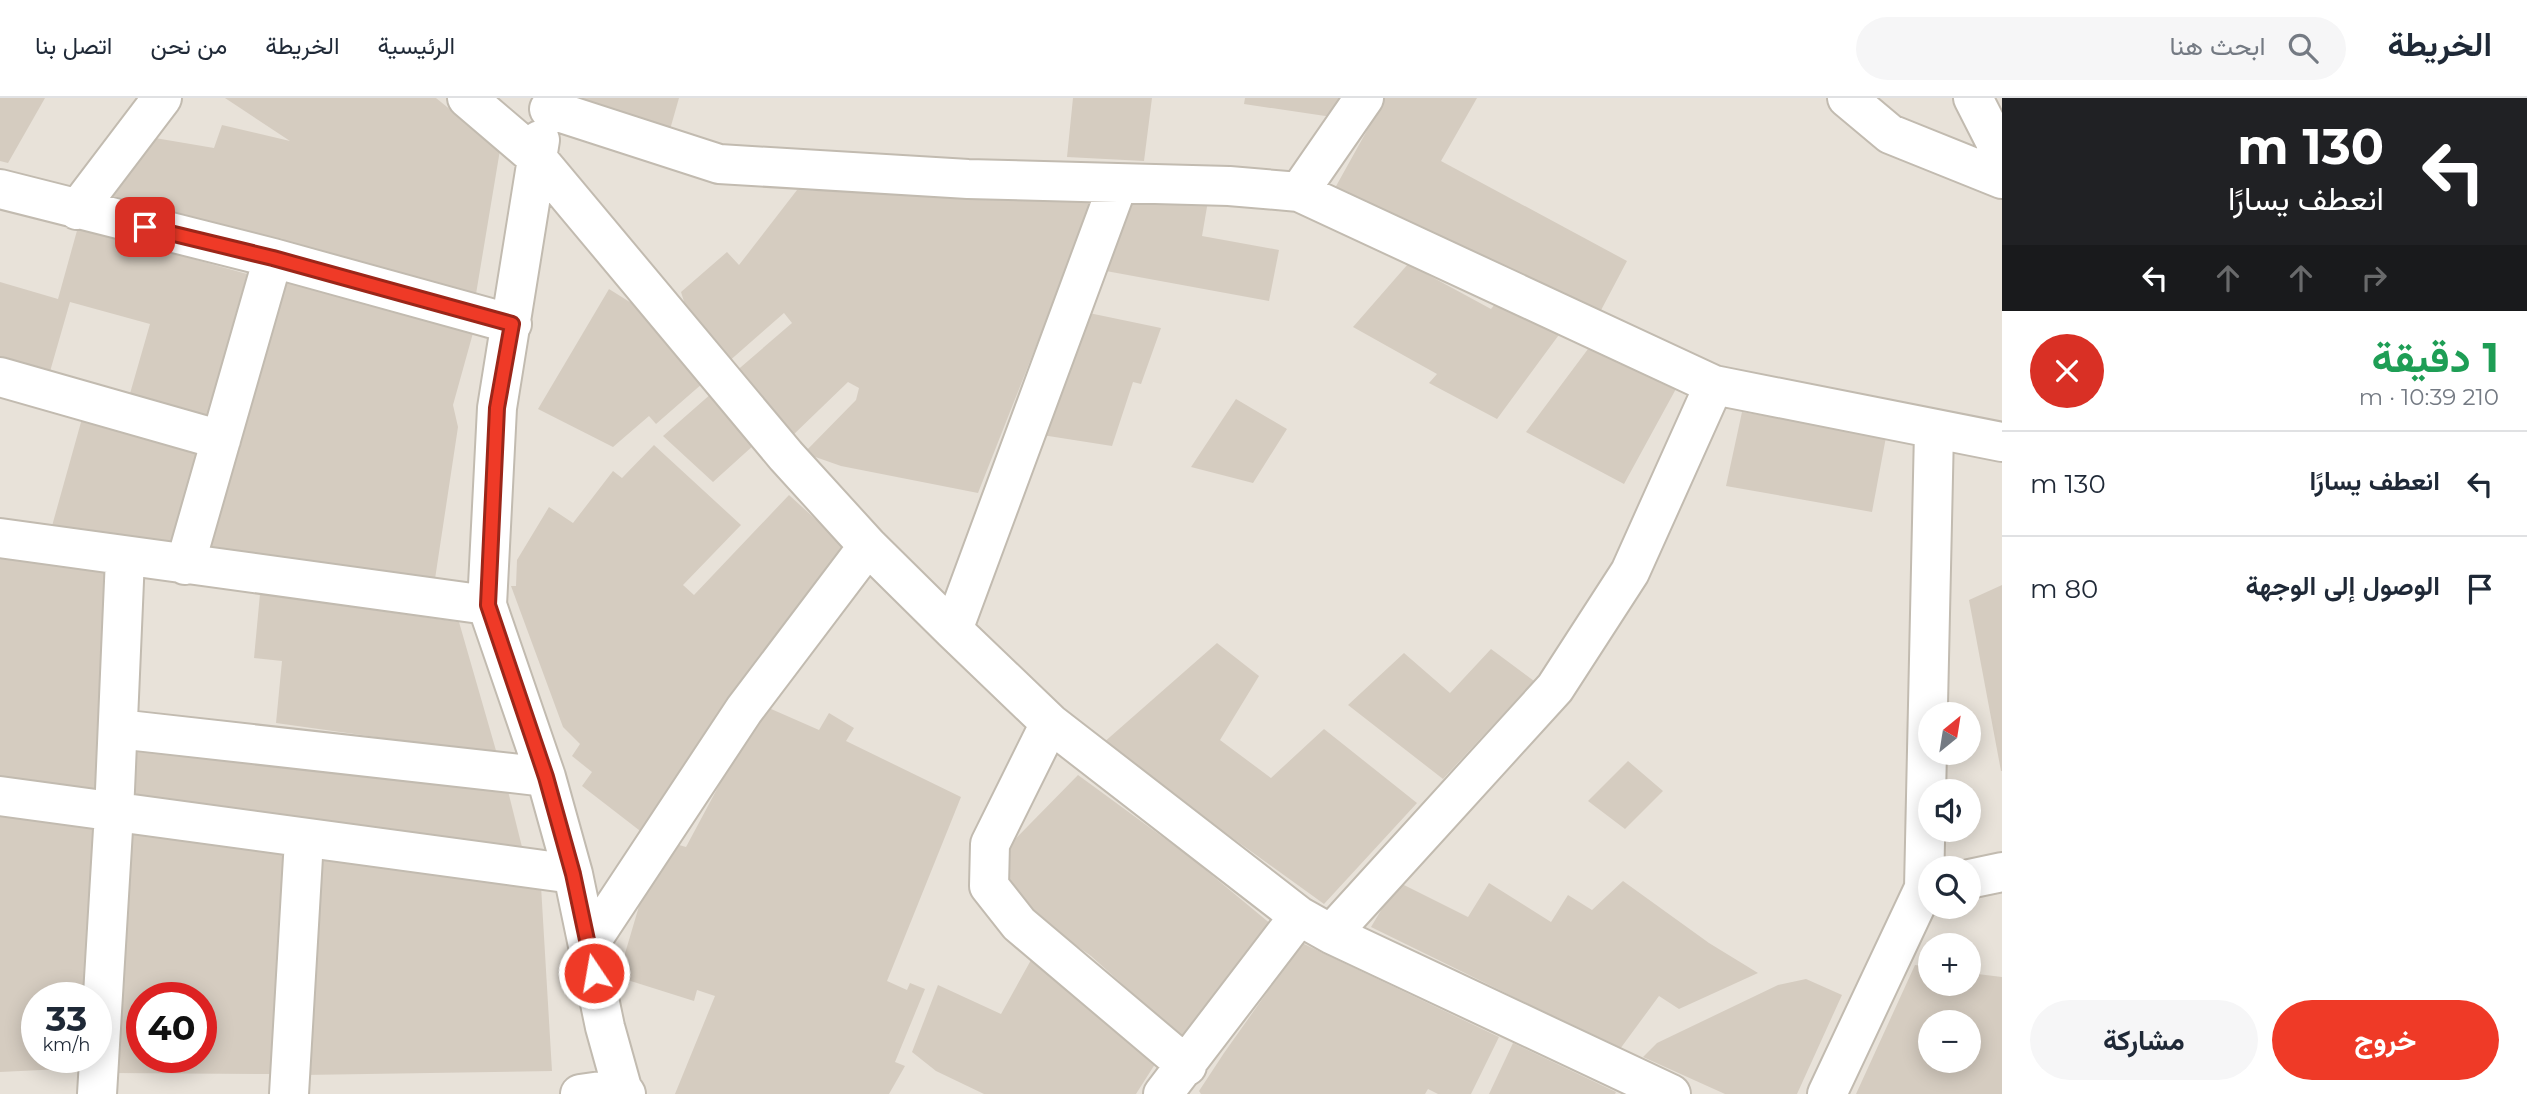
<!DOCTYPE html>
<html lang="ar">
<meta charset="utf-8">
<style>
body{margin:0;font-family:Montserrat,Vazirmatn,sans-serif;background:#f6f6f7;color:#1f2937;direction:rtl;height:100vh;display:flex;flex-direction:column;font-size:26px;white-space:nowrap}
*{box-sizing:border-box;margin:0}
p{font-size:23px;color:#747a83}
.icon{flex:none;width:38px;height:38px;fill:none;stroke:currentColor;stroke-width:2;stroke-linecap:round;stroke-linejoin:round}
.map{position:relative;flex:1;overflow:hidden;direction:ltr}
.details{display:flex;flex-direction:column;background:#fff;width:525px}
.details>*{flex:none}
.top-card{background:#202124;color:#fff;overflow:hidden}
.needle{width:46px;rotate:30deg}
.tools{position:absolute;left:1918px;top:604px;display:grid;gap:14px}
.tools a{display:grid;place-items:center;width:63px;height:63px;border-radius:50%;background:#fff;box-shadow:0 4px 18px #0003;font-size:35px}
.speed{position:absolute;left:21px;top:884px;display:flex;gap:14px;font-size:35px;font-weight:700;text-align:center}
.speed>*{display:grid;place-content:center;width:91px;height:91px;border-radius:50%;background:#fff;box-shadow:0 4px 18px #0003;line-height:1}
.speed small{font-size:18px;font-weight:400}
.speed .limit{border:10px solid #d22;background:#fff;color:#111}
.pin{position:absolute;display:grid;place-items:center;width:60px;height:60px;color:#fff;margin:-30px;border-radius:14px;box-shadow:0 4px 10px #0006}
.me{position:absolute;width:77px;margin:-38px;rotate:348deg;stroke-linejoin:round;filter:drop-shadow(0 0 5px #0008)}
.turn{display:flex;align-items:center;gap:24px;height:147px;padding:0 28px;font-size:32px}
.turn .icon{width:91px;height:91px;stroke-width:2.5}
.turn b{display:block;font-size:49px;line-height:60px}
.lanes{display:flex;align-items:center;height:66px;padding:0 28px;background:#0003;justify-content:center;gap:35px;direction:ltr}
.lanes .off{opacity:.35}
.round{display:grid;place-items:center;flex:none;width:74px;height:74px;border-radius:37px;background:#f6f6f7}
.head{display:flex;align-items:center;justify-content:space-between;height:119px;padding:0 28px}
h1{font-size:42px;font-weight:700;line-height:52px;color:#1e9e55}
.action{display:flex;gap:14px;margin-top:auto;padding:14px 28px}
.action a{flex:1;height:80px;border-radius:42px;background:#ef3a27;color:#fff;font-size:28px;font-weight:700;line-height:80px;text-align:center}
.action a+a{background:#f6f6f7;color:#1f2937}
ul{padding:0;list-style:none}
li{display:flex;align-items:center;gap:21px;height:105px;padding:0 28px;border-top:2px solid #e0e1e3}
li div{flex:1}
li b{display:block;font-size:26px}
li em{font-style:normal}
header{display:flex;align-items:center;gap:42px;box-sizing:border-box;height:98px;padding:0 35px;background:#fff;border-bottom:2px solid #e0e1e3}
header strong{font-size:33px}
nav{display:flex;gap:38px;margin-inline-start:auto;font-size:24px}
.search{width:490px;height:63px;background:#f6f6f7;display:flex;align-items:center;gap:18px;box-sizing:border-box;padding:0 24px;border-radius:38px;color:#747a83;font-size:26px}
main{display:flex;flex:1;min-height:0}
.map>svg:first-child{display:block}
.residential{fill:#e8e2d9;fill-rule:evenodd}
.building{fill:#d5ccc0;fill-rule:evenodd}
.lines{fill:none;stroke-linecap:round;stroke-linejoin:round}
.minor-casing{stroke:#c2bbb0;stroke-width:42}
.minor{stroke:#fff;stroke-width:38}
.route-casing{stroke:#9b2619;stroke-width:18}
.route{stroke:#ef3a27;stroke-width:12}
</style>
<header>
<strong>الخريطة</strong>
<div class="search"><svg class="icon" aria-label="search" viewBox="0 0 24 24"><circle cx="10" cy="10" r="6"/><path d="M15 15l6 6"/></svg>ابحث هنا</div>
<nav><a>الرئيسية</a><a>الخريطة</a><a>من نحن</a><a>اتصل بنا</a></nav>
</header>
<main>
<section class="details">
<div class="top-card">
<div class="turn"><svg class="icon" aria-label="left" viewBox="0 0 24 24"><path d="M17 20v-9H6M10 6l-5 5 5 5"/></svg><div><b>130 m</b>انعطف يسارًا</div></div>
<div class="lanes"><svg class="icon" aria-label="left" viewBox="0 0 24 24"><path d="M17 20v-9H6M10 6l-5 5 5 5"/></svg><svg class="icon off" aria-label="ahead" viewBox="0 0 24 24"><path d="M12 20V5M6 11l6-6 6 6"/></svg><svg class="icon off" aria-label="ahead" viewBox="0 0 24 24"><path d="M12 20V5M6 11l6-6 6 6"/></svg><svg class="icon off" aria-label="right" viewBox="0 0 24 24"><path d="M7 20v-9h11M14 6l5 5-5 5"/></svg></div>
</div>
<div class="head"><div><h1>1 دقيقة</h1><p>210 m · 10:39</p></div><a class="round" style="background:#d93025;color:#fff"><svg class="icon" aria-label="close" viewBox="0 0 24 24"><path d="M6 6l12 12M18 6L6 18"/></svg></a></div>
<ul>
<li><svg class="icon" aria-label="left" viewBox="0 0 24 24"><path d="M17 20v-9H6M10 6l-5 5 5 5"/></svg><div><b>انعطف يسارًا</b></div><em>130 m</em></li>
<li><svg class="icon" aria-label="arrive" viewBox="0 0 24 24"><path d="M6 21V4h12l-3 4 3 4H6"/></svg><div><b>الوصول إلى الوجهة</b></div><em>80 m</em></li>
</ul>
<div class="action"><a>خروج</a><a>مشاركة</a></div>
</section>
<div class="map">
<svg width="2002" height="996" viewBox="0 0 2002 996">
<rect width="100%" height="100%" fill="#f4f1ea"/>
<path class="residential" d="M 0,0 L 2002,0 L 2002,996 L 0,996 ZM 1930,616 L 1969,616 L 1969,654 L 1930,654 ZM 1930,693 L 1969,693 L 1969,732 L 1930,732 ZM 1930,770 L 1969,770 L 1969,808 L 1930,808 ZM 1930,847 L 1969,847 L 1969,886 L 1930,886 ZM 37,900 L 96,900 L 96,959 L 37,959 ZM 142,900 L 201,900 L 201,959 L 142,959 ZM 1930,924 L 1969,924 L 1969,962 L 1930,962 Z"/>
<path class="building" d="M 0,0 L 45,0 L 8,65 L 0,63 Z
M 225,0 L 436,0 L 500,52 L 476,196 L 109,98 L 155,40 L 214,50 L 222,27 L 290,43 Z
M 582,0 L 679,0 L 669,35 Z
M 1073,0 L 1152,0 L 1144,63 L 1067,59 Z
M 1245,0 L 1342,0 L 1332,19 L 1244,6 Z
M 1385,0 L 1477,0 L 1441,63 L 1627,163 L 1599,216 L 1500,173 L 1335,90 Z
M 797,92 L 1094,101 L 978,395 L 841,368 L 804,355 L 856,302 L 859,290 L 848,284 L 791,339 L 734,275 L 792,225 L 784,215 L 727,265 L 687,213 L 681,194 L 727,154 L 739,167 Z
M 1136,97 L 1208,103 L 1202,138 L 1279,152 L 1269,203 L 1106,173 Z
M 78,129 L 247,176 L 206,321 L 129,299 L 150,226 L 70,204 L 49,277 L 0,263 L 0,184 L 58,201 Z
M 1408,166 L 1491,211 L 1495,206 L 1561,234 L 1497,321 L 1429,285 L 1437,276 L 1353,229 Z
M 287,182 L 473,235 L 453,307 L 458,329 L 435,481 L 211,450 Z
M 609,191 L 657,221 L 703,285 L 656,326 L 649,318 L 613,349 L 538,311 Z
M 1089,215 L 1161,230 L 1141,286 L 1133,284 L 1112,348 L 1042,337 Z
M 1588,251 L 1677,289 L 1624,386 L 1526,334 Z
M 712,295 L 755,346 L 713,384 L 663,338 Z
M 1236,301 L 1287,331 L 1253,385 L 1191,369 Z
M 1742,314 L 1886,339 L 1872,414 L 1726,388 Z
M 83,317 L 198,350 L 172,445 L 52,428 Z
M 654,347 L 741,427 L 683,487 L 694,497 L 789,397 L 847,450 L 648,739 L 582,688 L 592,674 L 572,658 L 580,646 L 563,629 L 511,488 L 516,488 L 517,462 L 549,409 L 573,425 L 613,373 L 622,380 Z
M 0,460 L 114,476 L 99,696 L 0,683 Z
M 2002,487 L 2002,673 L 2001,673 L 1969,502 Z
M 260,496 L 459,524 L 497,656 L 276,625 L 282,563 L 254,560 Z
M 1217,545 L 1259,578 L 1220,642 L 1271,680 L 1324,631 L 1417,705 L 1324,806 L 1102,646 Z
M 1491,551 L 1534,583 L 1443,681 L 1348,607 L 1404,555 L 1450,595 Z
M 762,607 L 819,632 L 829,615 L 854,630 L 846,643 L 961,699 L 887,883 L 907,892 L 910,885 L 925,891 L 895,964 L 905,968 L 889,996 L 675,996 L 715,898 L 697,892 L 694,903 L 618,879 L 645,788 L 672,745 L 686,749 Z
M 133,641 L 508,693 L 525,761 L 129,706 Z
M 1628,663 L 1663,693 L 1625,731 L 1588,703 Z
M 1078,677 L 1190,759 L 1272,827 L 1186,943 L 1091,858 L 979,778 Z
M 0,713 L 98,727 L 86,900 L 37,900 L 37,959 L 83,959 L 82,970 L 0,974 Z
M 127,731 L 288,753 L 272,976 L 111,975 ZM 142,900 L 201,900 L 201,959 L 142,959 Z
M 318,757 L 541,788 L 552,973 L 303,977 Z
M 1623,783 L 1709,845 L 1758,875 L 1679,911 L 1659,898 L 1620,951 L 1371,829 L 1398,784 L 1468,819 L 1489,785 L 1551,824 L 1568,797 L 1592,812 Z
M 1302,845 L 1499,939 L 1471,996 L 1438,996 L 1428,991 L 1425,996 L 1201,996 L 1199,993 L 1224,955 Z
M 1031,862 L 1048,870 L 1157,963 L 1136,996 L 984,996 L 936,973 L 912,954 L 938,887 L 1001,916 Z
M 1915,867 L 1930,869 L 1930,886 L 1969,886 L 1969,875 L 2002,879 L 2002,996 L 1856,996 ZM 1930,924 L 1969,924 L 1969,962 L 1930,962 Z
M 1806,881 L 1842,897 L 1797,996 L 1725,996 L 1643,959 L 1657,945 L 1778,887 Z
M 1513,945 L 1616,994 L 1615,996 L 1489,996 Z"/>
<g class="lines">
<g class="minor-casing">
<path id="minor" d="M 467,0 L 536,59 L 786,358 L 868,448 L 953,532 L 1050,625 L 1299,818 L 1331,836 L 1671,996
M 1847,0 L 1890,36 L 2002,81
M 1973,0 L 2002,57
M 549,11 L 719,66 L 968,81 L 1229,88 L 1299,94 L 1714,287 L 2002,344
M 540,42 L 497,310 L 487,507 L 546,679 L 573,776 L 605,929 L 622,990 L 626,996
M 0,91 L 273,160 L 512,226
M 1299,94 L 1364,0
M 77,112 L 162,0
M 0,279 L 221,342
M 0,440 L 487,507
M 185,467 L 273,160
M 953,532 L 1118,86
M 1050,625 L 990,746 L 989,788 L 1019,826 L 1187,968
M 118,631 L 546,679
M 0,698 L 573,776
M 1969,781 L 2002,774
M 1924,790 L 1934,333
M 1331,836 L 1555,590 L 1630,474 L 1714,287
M 588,848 L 744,612 L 868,448
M 97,996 L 114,715 L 125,460
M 289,996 L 304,742
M 580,996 L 622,990
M 1163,996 L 1299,818
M 1827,996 L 1924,790 L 1930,789"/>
</g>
<use href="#minor" class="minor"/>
</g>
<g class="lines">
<g class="route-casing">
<path id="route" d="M 145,129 L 273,160 L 512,226 L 497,310 L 488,507 L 546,679 L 573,776 L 594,875"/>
</g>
<use href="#route" class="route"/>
</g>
</svg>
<div class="tools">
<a><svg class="needle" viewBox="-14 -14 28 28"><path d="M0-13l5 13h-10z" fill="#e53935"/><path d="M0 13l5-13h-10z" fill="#747a83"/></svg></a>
<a><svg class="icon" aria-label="sound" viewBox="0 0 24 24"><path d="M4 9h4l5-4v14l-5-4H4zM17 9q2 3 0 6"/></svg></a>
<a><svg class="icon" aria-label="search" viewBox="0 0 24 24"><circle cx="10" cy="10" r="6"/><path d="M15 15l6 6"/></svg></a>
<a>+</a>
<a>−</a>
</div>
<div class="speed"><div>33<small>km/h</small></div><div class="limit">40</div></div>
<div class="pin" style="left:145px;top:129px;background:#d93025"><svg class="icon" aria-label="arrive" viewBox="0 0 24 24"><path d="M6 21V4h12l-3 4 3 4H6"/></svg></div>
<svg class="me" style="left:594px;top:875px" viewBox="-20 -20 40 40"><circle r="17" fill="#ef3a27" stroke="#fff" stroke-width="3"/><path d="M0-11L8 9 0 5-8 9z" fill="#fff"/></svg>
</div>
</main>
